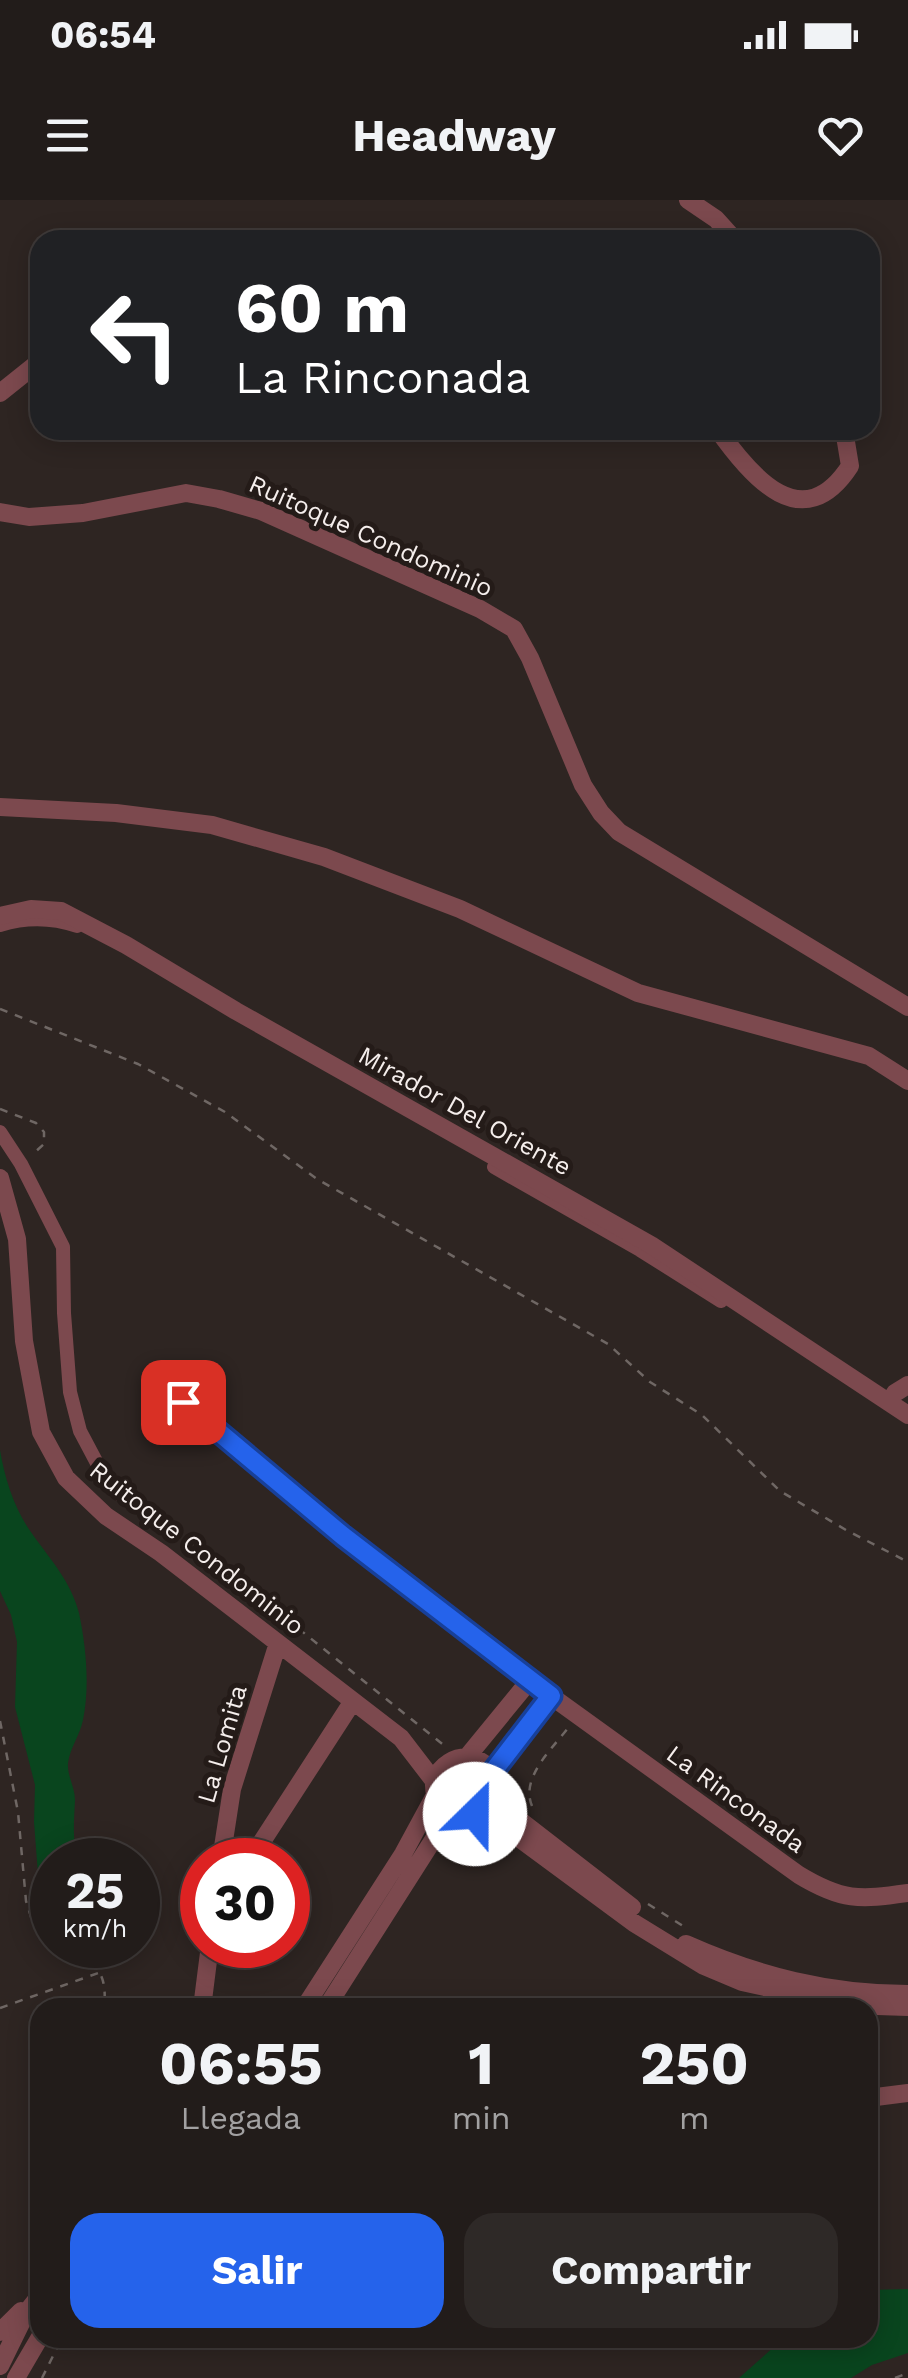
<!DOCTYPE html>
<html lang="es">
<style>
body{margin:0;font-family:"Work Sans",sans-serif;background:#2e2927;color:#f1f3f6;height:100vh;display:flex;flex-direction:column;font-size:38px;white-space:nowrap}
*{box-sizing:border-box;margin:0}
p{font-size:32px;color:#a2a1a2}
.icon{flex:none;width:55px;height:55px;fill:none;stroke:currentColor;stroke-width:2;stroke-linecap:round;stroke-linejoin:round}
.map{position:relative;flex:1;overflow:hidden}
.drawer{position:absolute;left:30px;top:1798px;width:848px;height:350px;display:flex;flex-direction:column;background:#221c1a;border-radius:30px;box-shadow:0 5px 25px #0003,0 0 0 2px #3f3a39}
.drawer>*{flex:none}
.top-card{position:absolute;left:30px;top:30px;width:850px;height:210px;border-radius:30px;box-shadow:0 5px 25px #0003,0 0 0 2px #3f3a39;background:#202124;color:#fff;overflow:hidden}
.speed{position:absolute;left:30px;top:1638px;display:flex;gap:20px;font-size:50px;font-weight:700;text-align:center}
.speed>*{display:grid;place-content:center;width:130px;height:130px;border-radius:50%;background:#221c1a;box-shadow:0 5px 25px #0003,0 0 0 2px #3f3a39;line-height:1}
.speed small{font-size:25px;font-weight:400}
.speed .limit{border:15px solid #d22;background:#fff;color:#111}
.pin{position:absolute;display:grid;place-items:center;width:85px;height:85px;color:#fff;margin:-42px;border-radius:20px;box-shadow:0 5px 15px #0006}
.me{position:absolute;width:110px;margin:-55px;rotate:23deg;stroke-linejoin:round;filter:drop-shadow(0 0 8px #0008)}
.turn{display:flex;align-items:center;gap:35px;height:210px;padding:0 40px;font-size:45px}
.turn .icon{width:130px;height:130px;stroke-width:2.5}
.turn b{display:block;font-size:70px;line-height:85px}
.eta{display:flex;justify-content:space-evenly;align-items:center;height:170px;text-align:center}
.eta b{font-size:60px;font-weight:700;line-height:70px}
.action{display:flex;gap:20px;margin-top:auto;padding:20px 40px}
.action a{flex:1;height:115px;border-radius:30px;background:#2563eb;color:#fff;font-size:40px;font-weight:700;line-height:115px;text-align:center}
.action a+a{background:#2e2927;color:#f1f3f6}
.status{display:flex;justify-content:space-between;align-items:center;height:70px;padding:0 50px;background:#221c1a;direction:ltr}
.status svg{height:28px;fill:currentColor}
header{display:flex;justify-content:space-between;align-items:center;height:130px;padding:0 40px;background:#221c1a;font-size:45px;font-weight:700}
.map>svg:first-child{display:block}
.green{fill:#09451e}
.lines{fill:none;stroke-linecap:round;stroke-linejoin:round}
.path{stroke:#6f6764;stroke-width:2.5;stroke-dasharray:8 8;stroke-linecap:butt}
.pedestrian{stroke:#7c494e;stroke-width:14}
.minor{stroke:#7c494e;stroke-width:18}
.route-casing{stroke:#184099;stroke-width:25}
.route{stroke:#2563eb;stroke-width:18}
.labels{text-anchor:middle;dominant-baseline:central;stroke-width:10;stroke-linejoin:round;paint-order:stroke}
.street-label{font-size:25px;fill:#f5eeec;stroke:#241b18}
</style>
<div class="status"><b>06:54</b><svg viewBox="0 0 49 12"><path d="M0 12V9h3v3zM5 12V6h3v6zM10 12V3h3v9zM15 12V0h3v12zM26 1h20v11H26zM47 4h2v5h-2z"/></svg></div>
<header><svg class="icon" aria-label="menu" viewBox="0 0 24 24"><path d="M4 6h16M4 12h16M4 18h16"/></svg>Headway<svg class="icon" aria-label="heart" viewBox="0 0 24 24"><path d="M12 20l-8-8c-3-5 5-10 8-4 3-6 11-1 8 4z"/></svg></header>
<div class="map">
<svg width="908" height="2178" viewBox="0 0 908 2178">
<rect width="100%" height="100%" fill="#2e2522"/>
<path class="green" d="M 0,1250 C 5,1280 15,1311 33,1335 C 51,1360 71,1382 79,1413 C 86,1446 90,1486 83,1520 C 80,1535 70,1548 68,1563 C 67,1576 75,1587 75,1600 C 74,1622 72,1638 78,1660 L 52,1660 L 52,1718 L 39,1687 L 34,1622 L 35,1585 L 15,1507 L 17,1442 L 11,1415 L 0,1391 Z
M 908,2089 L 908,2153 L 872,2165 L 851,2178 L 739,2178 L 784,2138 L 868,2138 L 868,2090 Z"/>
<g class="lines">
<path class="path" d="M 0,809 L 138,864 L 225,912 L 317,979 L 608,1144 L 650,1182 L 702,1215 L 780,1291 L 846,1330 L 908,1362
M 0,909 L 36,923 L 44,932 L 44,944 L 34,953
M 132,1304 L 294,1425 L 446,1547
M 0,1521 L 18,1612 L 26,1701 L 32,1720 L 52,1737
M 532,1606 C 520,1578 552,1549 568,1528
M 648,1704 L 683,1726
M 66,1745 C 95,1762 108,1771 104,1808
M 0,1808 L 101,1772
M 42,2178 L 62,2138
M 895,2178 L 908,2173"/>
<path class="pedestrian" d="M 0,725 C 26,717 51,717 77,726
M 0,932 L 21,964 L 63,1047 L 64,1113 L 70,1192 L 80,1231 L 98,1265 L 119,1294
M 494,967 L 640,1050 L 721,1101"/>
<path class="minor" d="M 688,0 L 716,19 L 735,40
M 0,193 L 40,161
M 718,230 C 752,278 803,338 850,266 L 844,230
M 0,312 L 29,317 L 83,313 L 186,293 L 219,299 L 261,311 L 480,409 L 514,429 L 530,458 L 583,585 L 601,613 L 619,632 L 908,807
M 0,607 L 116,613 L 212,625 L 324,657 L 460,709 L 638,793 L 869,856 L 908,881
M 0,716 L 31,709 L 61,711 L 126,745 L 236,811 L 651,1045 L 908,1215
M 0,978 L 17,1039 L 24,1141 L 41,1232 L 66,1278 L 106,1316 L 161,1353 L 401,1538 L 434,1581
M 183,1201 L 343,1336 L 551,1496 L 799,1675 C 842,1701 859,1700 908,1693
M 890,1201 L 895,1193 L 908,1185
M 467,1557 L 530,1480
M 491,1575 L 551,1496
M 491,1598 L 632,1707
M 481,1610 L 634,1723 L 704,1766 L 742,1782 L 846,1805 L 908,1807
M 221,1660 L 232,1589 L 278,1443
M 250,1660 L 353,1501
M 686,1744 C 758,1776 829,1794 908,1794
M 202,1808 L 210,1745
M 304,1808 L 403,1654 L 435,1595
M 326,1808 L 435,1637 C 442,1630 450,1619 460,1616 C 476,1611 492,1610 493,1588 C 495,1550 447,1547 434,1581 C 433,1600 442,1611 460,1616
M 868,1898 L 908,1893
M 0,2132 L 21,2111
M 0,2166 L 26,2113 L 40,2095
M 16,2178 L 40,2137"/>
</g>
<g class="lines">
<g class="route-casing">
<path id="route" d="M 183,1202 L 343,1336 L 551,1496 L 491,1574 L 491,1598 L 475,1614"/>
</g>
<use href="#route" class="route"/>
</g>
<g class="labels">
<g class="street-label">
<text transform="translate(371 336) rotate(24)">Ruitoque Condominio</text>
<text transform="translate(465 911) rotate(29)">Mirador Del Oriente</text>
<text transform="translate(197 1348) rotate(38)">Ruitoque Condominio</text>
<text transform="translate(222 1544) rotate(-74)">La Lomita</text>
<text transform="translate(736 1599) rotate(36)">La Rinconada</text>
</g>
</g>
</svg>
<div class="speed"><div>25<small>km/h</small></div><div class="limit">30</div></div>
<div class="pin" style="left:183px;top:1202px;background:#d93025"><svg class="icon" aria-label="arrive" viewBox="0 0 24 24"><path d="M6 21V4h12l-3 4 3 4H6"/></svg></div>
<svg class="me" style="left:475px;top:1614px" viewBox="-20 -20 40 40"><circle r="19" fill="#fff"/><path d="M0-13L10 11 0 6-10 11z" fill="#2563eb"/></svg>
<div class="top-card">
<div class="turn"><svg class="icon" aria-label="left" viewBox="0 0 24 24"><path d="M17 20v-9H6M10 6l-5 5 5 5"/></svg><div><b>60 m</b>La Rinconada</div></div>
</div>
<section class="drawer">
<div class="eta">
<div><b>06:55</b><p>Llegada</p></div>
<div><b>1</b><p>min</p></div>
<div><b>250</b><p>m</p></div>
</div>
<div class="action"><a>Salir</a><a>Compartir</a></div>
</section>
</div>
